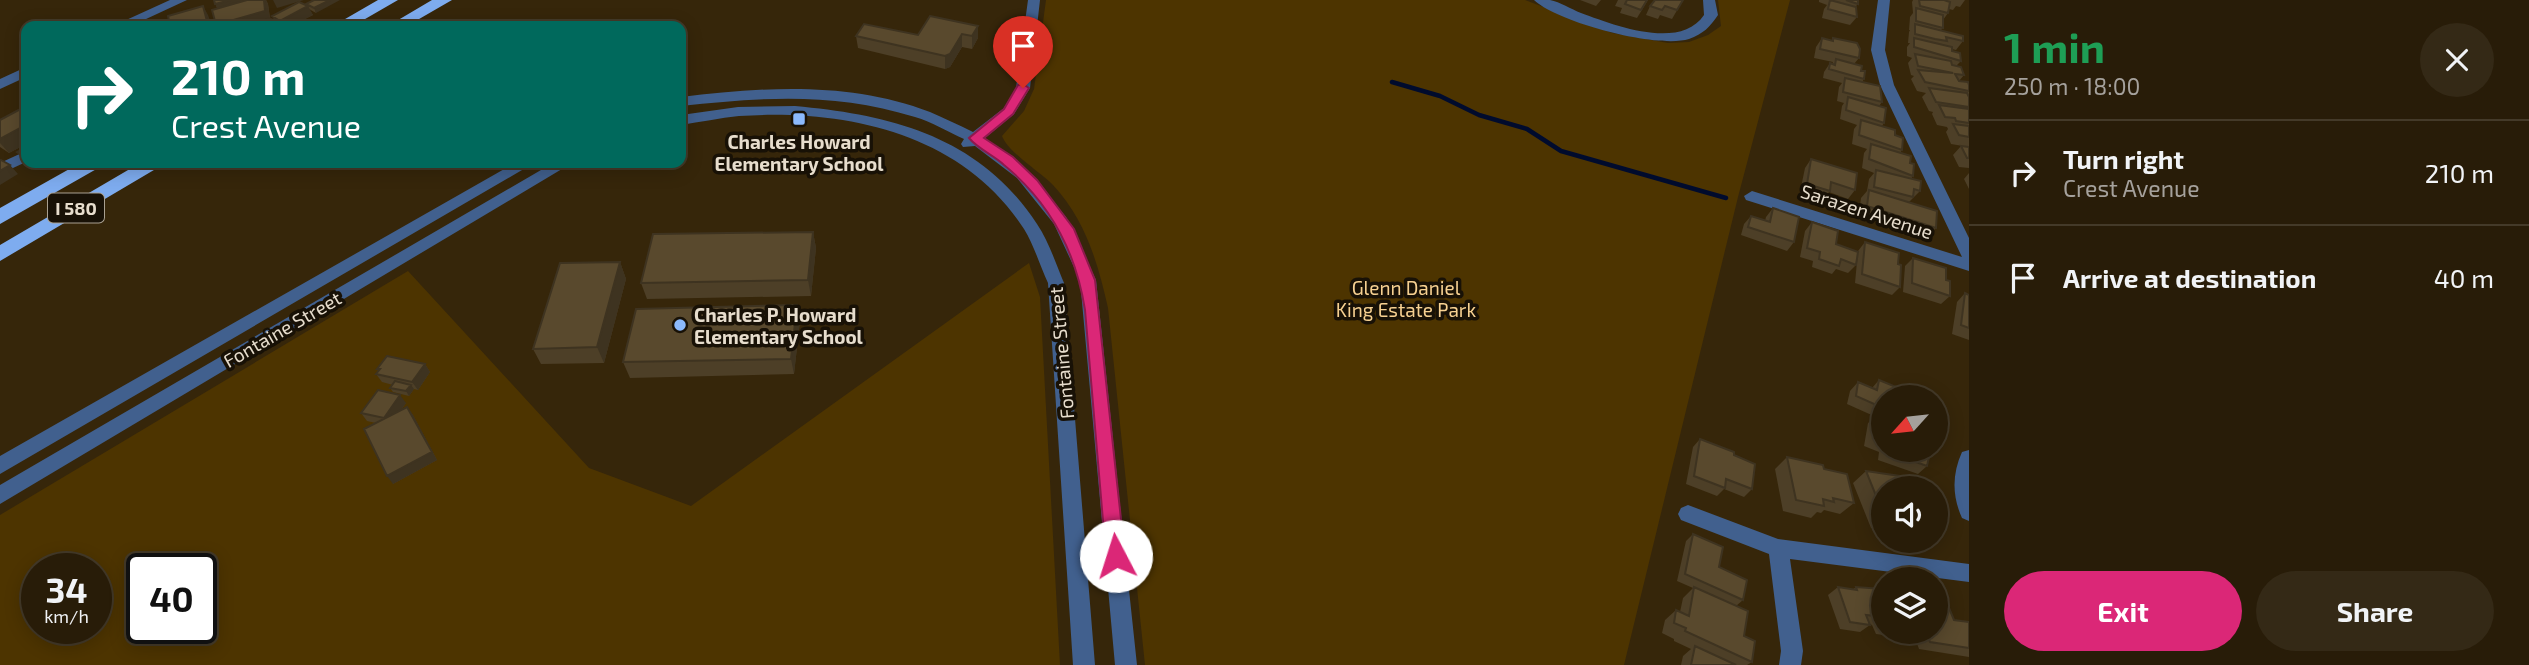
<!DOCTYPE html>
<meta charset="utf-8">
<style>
body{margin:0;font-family:"Exo 2",sans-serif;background:#342916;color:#f1f3f6;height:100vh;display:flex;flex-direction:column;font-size:26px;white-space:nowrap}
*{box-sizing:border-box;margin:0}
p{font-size:23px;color:#a5a19c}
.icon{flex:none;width:38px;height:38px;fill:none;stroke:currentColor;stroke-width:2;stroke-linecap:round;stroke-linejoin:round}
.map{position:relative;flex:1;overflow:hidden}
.panel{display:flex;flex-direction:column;background:#281c08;width:560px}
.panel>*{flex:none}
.hud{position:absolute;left:21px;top:21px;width:665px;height:147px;border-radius:14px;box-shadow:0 4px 18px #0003,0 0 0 2px #443a29;background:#00695c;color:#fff;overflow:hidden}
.needle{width:46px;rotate:243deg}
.tools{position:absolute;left:1871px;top:385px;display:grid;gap:14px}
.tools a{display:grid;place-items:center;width:77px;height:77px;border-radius:50%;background:#281c08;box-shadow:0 4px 18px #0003,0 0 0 2px #443a29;font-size:35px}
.speed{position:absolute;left:21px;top:553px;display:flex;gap:14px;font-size:35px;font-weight:700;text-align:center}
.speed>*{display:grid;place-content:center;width:91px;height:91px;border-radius:50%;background:#281c08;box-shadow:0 4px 18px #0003,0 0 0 2px #443a29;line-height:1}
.speed small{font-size:18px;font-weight:400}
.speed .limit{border:4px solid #111;border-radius:10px;background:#fff;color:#111}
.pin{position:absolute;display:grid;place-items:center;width:60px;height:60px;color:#fff;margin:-72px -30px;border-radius:50% 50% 50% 0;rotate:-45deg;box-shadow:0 0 7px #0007}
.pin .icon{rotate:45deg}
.me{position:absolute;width:77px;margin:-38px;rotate:355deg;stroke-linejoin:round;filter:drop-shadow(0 0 5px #0008)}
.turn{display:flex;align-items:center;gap:24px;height:147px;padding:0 35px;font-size:32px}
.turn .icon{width:91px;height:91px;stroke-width:2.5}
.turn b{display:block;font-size:49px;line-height:60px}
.round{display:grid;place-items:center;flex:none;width:74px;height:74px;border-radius:37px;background:#342916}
.overview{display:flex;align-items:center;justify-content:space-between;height:119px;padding:0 35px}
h1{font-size:42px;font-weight:700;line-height:52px;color:#1e9e55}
.button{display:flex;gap:14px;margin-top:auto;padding:14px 35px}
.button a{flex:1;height:80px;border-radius:42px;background:#db2777;color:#fff;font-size:28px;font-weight:700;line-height:80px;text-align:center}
.button a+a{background:#342916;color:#f1f3f6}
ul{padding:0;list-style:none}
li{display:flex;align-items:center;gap:21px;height:105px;padding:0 35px;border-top:2px solid #443a29}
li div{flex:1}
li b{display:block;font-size:26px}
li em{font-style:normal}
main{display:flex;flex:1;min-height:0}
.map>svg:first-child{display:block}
.green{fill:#4d3400;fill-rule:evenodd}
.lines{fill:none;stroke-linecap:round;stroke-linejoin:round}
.stream{stroke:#000b2d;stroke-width:4.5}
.minor{fill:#41608e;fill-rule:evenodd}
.highway{fill:#7eacef;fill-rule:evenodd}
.wall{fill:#4d3f27}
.shaded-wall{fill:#3e3320}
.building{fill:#59492d;stroke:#3e3320;stroke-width:2}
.route{fill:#db2777;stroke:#8e194d;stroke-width:2}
.poi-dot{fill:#8bb9fc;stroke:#181106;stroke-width:2.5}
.labels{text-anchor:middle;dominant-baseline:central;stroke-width:7;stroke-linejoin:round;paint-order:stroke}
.shield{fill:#181106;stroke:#a9a091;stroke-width:2}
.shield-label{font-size:18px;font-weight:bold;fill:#e7ddcd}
.poi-label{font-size:19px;font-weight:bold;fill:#e7ddcd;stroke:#181106}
.street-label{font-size:19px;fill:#e7ddcd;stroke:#181106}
.park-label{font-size:19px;fill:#f7d191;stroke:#181106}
</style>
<main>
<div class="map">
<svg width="1969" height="665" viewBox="0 0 1969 665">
<rect width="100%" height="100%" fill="#36260a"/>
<path class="green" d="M 1046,0 L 1525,0 L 1612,33 L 1668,43 L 1689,42 L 1708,35 L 1721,26 L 1718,0 L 1790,0 L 1738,197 L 1624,665 L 1145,665 L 1108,308 C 1098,263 1085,219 1053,185 C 1040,172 1008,152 1002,136 L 1024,111 L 1034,89 Z
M 1029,263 L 1040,297 L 1060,665 L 0,665 L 0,515 L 408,271 L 589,468 L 691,506 ZM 37,569 L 96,569 L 96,628 L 37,628 ZM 142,569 L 201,569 L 201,628 L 142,628 Z"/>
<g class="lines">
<path class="stream" d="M 1392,82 L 1440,96 L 1479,115 L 1527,129 L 1561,151 L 1726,198"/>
<path class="minor" d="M 170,0 L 187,0 L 131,26 L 113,26 Z
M 1028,0 L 1040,0 L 1030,88 L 1014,114 L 985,138 L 1028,171 L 1066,217 L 1096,280 L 1137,665 L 1115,665 L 1080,280 L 1054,224 L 1017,178 L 975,146 L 963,147 L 961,144 L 964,139 C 948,132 932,122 915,117 C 835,92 763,97 681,106 L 681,97 C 763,87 850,81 930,112 C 944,118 959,125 973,132 L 1004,108 L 1016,88 Z
M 1534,0 C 1539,0 1545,0 1550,0 C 1560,2 1571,9 1581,13 C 1614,25 1680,51 1704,15 L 1703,0 L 1715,0 L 1718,15 C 1710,27 1703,34 1689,39 C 1657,49 1557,22 1534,0 Z
M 1878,0 L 1890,0 L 1885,50 L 1894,85 L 1969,238 L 1969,271 L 1746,200 L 1744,196 L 1752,191 L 1962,257 L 1880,85 L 1871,50 Z
M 26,67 L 26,77 L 0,89 L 0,79 Z
M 795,106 C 893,115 980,137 1037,224 C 1049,242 1056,264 1064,283 L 1095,665 L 1073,665 L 1048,283 C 1040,266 1034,245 1024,229 C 962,133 846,109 739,116 C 720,118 700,122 681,125 L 681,115 L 738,107 Z
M 26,151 L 26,162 L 0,174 L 0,163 Z
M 515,163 L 534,163 L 0,474 L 0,456 Z
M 553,163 L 572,163 L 0,504 L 0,485 Z
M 1969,450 L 1969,521 L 1962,518 C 1952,496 1952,474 1962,452 Z
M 1688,505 L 1778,539 L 1969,564 L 1969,582 L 1790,559 L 1803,651 L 1801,665 L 1779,665 L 1781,651 L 1769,554 L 1681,520 L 1678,514 L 1681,508 Z"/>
<path class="highway" d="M 378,0 L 398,0 L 353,26 L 333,26 Z
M 432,0 L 452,0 L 407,26 L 388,26 Z
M 80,163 L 103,163 L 100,167 L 0,224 L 0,208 Z
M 140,163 L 162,163 L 159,167 L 0,261 L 0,245 Z"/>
</g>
<path class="wall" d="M 214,0 L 267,0 L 266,0 L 268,4 L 270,18 L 275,21 L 272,16 L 307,6 L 306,4 L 314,0 L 316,13 L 309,9 L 313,15 L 291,26 L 252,26 L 258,23 L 247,26 L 217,26 L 217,8 Z
M 1580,0 L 1601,0 L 1596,6 Z
M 1618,0 L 1648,0 L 1637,18 L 1620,13 L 1622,8 L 1615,6 Z
M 1683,0 L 1672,19 L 1660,15 L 1658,19 L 1646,15 L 1650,6 Z
M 1819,0 L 1858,0 L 1858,4 L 1855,7 L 1857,17 L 1850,25 L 1822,18 L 1824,9 L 1827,5 L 1819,2 Z
M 1913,0 L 1965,0 L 1960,7 L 1956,6 L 1953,10 L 1949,9 L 1948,13 L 1943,20 L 1943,28 L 1941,30 L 1963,41 L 1956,50 L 1952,49 L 1952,51 L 1961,61 L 1956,66 L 1964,75 L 1959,81 L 1969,85 L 1969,168 L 1959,167 L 1953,155 L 1961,146 L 1963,147 L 1963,146 L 1951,144 L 1946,132 L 1948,129 L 1947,127 L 1937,125 L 1932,114 L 1933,112 L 1929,111 L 1922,97 L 1926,93 L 1917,91 L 1911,79 L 1914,76 L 1911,75 L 1908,63 L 1912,58 L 1907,56 L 1907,47 L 1910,43 L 1908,43 L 1909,32 L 1910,30 L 1909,30 L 1910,17 L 1913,13 L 1912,2 Z
M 930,16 L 978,38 L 972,49 L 962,47 L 950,67 L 945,69 L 858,48 L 856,36 L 918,35 Z
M 1822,38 L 1831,41 L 1833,38 L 1859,58 L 1854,64 L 1861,71 L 1864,79 L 1862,82 L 1882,102 L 1879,106 L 1884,123 L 1882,126 L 1895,135 L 1902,150 L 1900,153 L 1910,163 L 1913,176 L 1911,179 L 1920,191 L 1909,202 L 1936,228 L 1928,236 L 1859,214 L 1861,198 L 1867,191 L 1869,179 L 1874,173 L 1862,168 L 1864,153 L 1867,149 L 1852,144 L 1854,129 L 1857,125 L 1840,119 L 1842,106 L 1844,103 L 1837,101 L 1839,87 L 1842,83 L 1823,78 L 1824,72 L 1830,63 L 1832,64 L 1833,62 L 1814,58 L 1816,47 Z
M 26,106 L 26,144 L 9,153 L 0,147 L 0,120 Z
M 1811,159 L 1855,190 L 1848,199 L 1829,192 L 1823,200 L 1800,192 L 1805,168 Z
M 1969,173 L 1969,189 L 1964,179 Z
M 1773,208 L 1794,242 L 1787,251 L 1741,235 L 1744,224 L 1751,216 L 1765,221 L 1766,217 Z
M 1812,222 L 1856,265 L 1848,273 L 1836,269 L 1832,274 L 1812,267 L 1813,261 L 1800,257 L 1805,231 Z
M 813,232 L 816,248 L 811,296 L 647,299 L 641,283 Z
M 1865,242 L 1898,264 L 1900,287 L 1892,295 L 1855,283 L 1858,251 Z
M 1913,258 L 1946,280 L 1950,296 L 1941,304 L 1903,292 L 1905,266 Z
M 620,262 L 626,279 L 604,363 L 541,364 L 533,349 Z
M 1965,293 L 1969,295 L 1969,340 L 1952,334 L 1957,302 Z
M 800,321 L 794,374 L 630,378 L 623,362 Z
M 425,364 L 430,372 L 418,390 L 414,389 L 409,396 L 393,392 L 390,388 L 393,385 L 382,382 L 376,374 L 378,371 L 377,369 Z
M 1879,380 L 1883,397 L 1883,450 L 1930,450 L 1924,455 L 1927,466 L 1918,474 L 1878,460 L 1879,452 L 1864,446 L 1868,423 L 1876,417 L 1847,404 L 1850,391 L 1858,382 L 1872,388 Z
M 406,403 L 401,410 L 407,407 L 413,415 L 437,460 L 393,484 L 376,423 L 367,421 L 361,413 Z
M 1700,439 L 1734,455 L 1752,489 L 1744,497 L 1724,489 L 1717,496 L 1686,484 L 1693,447 Z
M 1787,457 L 1824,469 L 1854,503 L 1840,514 L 1824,510 L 1821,513 L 1817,512 L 1811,518 L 1783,511 L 1775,469 Z
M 1866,471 L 1903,482 L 1883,488 L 1883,530 L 1871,528 L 1853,483 Z
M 1693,534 L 1743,600 L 1736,606 L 1752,662 L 1747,665 L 1681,665 L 1683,656 L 1691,649 L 1674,641 L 1674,639 L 1662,633 L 1665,620 L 1676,610 L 1680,612 L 1683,598 L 1693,588 L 1677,581 L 1686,541 Z
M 1838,587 L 1852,590 L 1856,587 L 1883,589 L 1883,632 L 1906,632 L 1898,637 L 1876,634 L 1872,625 L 1870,624 L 1870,625 L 1860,632 L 1840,629 L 1828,595 Z
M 1954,620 L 1969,622 L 1969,657 L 1919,649 L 1913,632 L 1936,632 Z"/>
<path class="shaded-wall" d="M 231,0 L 267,0 L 266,0 L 268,4 L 270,20 L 247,26 L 217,26 L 216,25 L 220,13 L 215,4 Z
M 273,0 L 304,0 L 277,8 Z
M 330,0 L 340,0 L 316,13 L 314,8 Z
M 203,6 L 208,15 L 212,26 L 189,26 Z
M 308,6 L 313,15 L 291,26 L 284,26 L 280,21 Z
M 277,22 L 279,26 L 269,26 Z
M 978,26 L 978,38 L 972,49 L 972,36 Z
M 962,34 L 962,47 L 950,67 L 945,69 L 945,56 Z
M 26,125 L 26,144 L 9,153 L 0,143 L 0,139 Z
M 29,163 L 38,163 L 32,166 Z
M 10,165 L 18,174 L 0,185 L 0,171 Z
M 813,232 L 816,248 L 811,296 L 808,280 Z
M 620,262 L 626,279 L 604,363 L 597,347 Z
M 797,305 L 800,321 L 794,374 L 791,359 Z
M 425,364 L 430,372 L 418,390 L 412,382 Z
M 411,385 L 414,389 L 409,396 L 406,391 Z
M 400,395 L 406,403 L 390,426 L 384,418 Z
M 407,407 L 413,415 L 437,460 L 393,484 L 387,476 Z"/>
<path class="building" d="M 214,0 L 231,0 L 215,4 Z
M 247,0 L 264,0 L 265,11 L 216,25 L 212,10 Z
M 314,0 L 330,0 L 314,8 L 306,4 Z
M 1627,0 L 1647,0 L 1641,10 L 1625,4 Z
M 1655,0 L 1683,0 L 1677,10 L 1665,6 L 1662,10 L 1650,6 Z
M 1830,0 L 1856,7 L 1857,17 L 1828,9 Z
M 1846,0 L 1858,0 L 1858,4 Z
M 1919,0 L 1944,0 L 1950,2 L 1948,13 L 1920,6 Z
M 299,2 L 308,6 L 280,21 L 272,16 Z
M 203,6 L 207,21 L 189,26 L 170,26 L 168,16 Z
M 1916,8 L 1943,15 L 1943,28 L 1916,21 Z
M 930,16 L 978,26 L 972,36 L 962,34 L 950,54 L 945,56 L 856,36 L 864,24 L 918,35 Z
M 269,18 L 277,22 L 269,26 L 252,26 Z
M 1915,24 L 1963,36 L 1963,41 L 1946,37 L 1947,41 L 1935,39 L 1915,34 Z
M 1822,38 L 1833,41 L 1833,38 L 1857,43 L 1860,49 L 1859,58 L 1820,49 Z
M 1914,38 L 1952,47 L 1952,51 L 1960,53 L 1961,61 L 1914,47 Z
M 1915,54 L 1951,61 L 1952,65 L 1961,67 L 1964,75 L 1955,74 L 1959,81 L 1968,82 L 1969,85 L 1969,91 L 1925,82 L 1918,70 L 1953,73 L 1918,66 Z
M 1836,59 L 1862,66 L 1861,71 L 1865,71 L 1864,79 L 1829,69 L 1830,63 L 1835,65 Z
M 1845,78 L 1880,86 L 1882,102 L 1843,92 Z
M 1929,88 L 1967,93 L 1969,97 L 1969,107 L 1936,102 Z
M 1848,97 L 1886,108 L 1884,123 L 1846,110 Z
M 1939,105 L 1969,109 L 1969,123 L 1956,121 L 1955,118 L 1945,117 Z
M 26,106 L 26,125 L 0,139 L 0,120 Z
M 1861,120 L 1895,130 L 1895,135 L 1903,138 L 1902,150 L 1859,135 Z
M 1953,124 L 1969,126 L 1969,137 L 1959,135 Z
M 1871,144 L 1911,156 L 1910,163 L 1914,164 L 1913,176 L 1869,159 Z
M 1961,146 L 1969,147 L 1969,158 L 1967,158 Z
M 26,147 L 26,156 L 24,157 L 17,152 Z
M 1811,159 L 1857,173 L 1855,190 L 1831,182 L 1830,191 L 1807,184 Z
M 1,160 L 10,165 L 0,171 L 0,161 Z
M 1876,170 L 1921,181 L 1920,191 L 1914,189 L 1913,197 L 1874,187 Z
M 1869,190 L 1937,211 L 1936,228 L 1867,206 Z
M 1773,208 L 1799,217 L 1794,242 L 1748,227 L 1751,216 L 1770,222 Z
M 1812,222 L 1838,231 L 1836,244 L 1858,252 L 1856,265 L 1841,259 L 1839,266 L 1819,259 L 1820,252 L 1807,248 Z
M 813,232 L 808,280 L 641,283 L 653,234 Z
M 1865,242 L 1899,253 L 1898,264 L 1901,265 L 1900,287 L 1862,274 Z
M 1913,258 L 1946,268 L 1946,280 L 1950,281 L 1950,296 L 1912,283 Z
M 620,262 L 597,347 L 533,349 L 560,263 Z
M 1965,293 L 1969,295 L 1969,328 L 1961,325 Z
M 797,305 L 791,359 L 623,362 L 636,309 Z
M 387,356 L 425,364 L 412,382 L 376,374 L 380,369 L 377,369 Z
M 1879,380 L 1906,391 L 1905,397 L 1883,397 L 1883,408 L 1856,396 L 1858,382 L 1877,390 Z
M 395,381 L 411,385 L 406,391 L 390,388 Z
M 378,390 L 400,395 L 384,418 L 361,413 Z
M 407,407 L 432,452 L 387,476 L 364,429 Z
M 1877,415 L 1883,417 L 1883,442 L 1873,438 Z
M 1700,439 L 1734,452 L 1734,455 L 1755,464 L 1752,489 L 1726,479 L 1725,488 L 1694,476 Z
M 1887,450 L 1923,450 L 1922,454 L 1929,457 L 1927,466 L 1887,452 Z
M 1787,457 L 1823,465 L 1824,469 L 1847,474 L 1854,503 L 1833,498 L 1834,502 L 1823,499 L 1824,506 L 1796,500 Z
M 1866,471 L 1900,476 L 1903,482 L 1925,485 L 1927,488 L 1883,488 L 1883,513 Z
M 1693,534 L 1723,547 L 1719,567 L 1747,580 L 1743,600 L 1685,574 Z
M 1694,587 L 1748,611 L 1744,636 L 1755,641 L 1752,662 L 1685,631 L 1686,628 L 1674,623 L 1676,610 L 1689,616 Z
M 1838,587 L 1857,590 L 1856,587 L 1883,589 L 1883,619 L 1883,617 L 1866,615 L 1870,625 L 1850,622 Z
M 1936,595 L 1944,596 L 1954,620 L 1969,622 L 1969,648 L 1930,642 L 1926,632 L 1936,632 Z
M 1695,646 L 1736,665 L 1691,665 Z"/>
<path class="route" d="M 1023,84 L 1029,88 L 1013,114 L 984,138 L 1013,157 L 1037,180 L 1074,229 L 1095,280 L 1125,556 L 1122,562 L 1116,564 L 1109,562 L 1106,556 L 1085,310 C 1076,252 1049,202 1004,165 C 993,155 978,149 969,138 L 1004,109 L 1018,85 Z"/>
<g class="poi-dot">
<rect x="792" y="112" width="14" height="14" rx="3.5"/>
<circle cx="680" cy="325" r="7"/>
</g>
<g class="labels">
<rect class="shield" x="48" y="193.5" width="56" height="29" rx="5"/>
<g class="shield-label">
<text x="76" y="208">I 580</text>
</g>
<g class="poi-label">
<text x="799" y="141">Charles Howard<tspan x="799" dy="22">Elementary School</tspan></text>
<text x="694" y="314" text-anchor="start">Charles P. Howard<tspan x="694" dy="22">Elementary School</tspan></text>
</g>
<g class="street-label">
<text transform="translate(1867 211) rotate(18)">Sarazen Avenue</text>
<text transform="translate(282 329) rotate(-30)">Fontaine Street</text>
<text transform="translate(1061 353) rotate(-95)">Fontaine Street</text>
</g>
<g class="park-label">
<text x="1406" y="287">Glenn Daniel<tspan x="1406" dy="22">King Estate Park</tspan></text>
</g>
</g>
</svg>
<div class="tools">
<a><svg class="needle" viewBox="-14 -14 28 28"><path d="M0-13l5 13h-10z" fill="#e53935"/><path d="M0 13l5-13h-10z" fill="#a5a19c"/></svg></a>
<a><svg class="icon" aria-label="sound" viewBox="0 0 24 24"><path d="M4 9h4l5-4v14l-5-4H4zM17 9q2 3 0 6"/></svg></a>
<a><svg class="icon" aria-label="layers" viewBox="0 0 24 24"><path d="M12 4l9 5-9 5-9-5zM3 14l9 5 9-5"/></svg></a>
</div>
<div class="speed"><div>34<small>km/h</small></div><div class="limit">40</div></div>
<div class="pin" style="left:1023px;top:88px;background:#d93025"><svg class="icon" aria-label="arrive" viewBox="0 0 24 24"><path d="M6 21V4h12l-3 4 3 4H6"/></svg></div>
<svg class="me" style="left:1116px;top:556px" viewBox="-20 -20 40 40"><circle r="19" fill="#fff"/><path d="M0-13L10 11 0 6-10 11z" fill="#db2777"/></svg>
<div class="hud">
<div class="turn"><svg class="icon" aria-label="right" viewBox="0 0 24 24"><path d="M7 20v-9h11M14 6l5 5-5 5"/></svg><div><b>210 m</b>Crest Avenue</div></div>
</div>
</div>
<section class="panel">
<div class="overview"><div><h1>1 min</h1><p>250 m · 18:00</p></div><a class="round"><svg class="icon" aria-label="close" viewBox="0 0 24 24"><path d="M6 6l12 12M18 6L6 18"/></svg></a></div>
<ul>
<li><svg class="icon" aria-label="right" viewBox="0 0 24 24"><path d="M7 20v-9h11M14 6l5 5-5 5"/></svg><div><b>Turn right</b><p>Crest Avenue</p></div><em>210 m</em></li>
<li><svg class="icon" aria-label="arrive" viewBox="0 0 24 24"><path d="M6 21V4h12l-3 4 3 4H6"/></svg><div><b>Arrive at destination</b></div><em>40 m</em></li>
</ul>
<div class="button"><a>Exit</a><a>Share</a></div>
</section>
</main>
